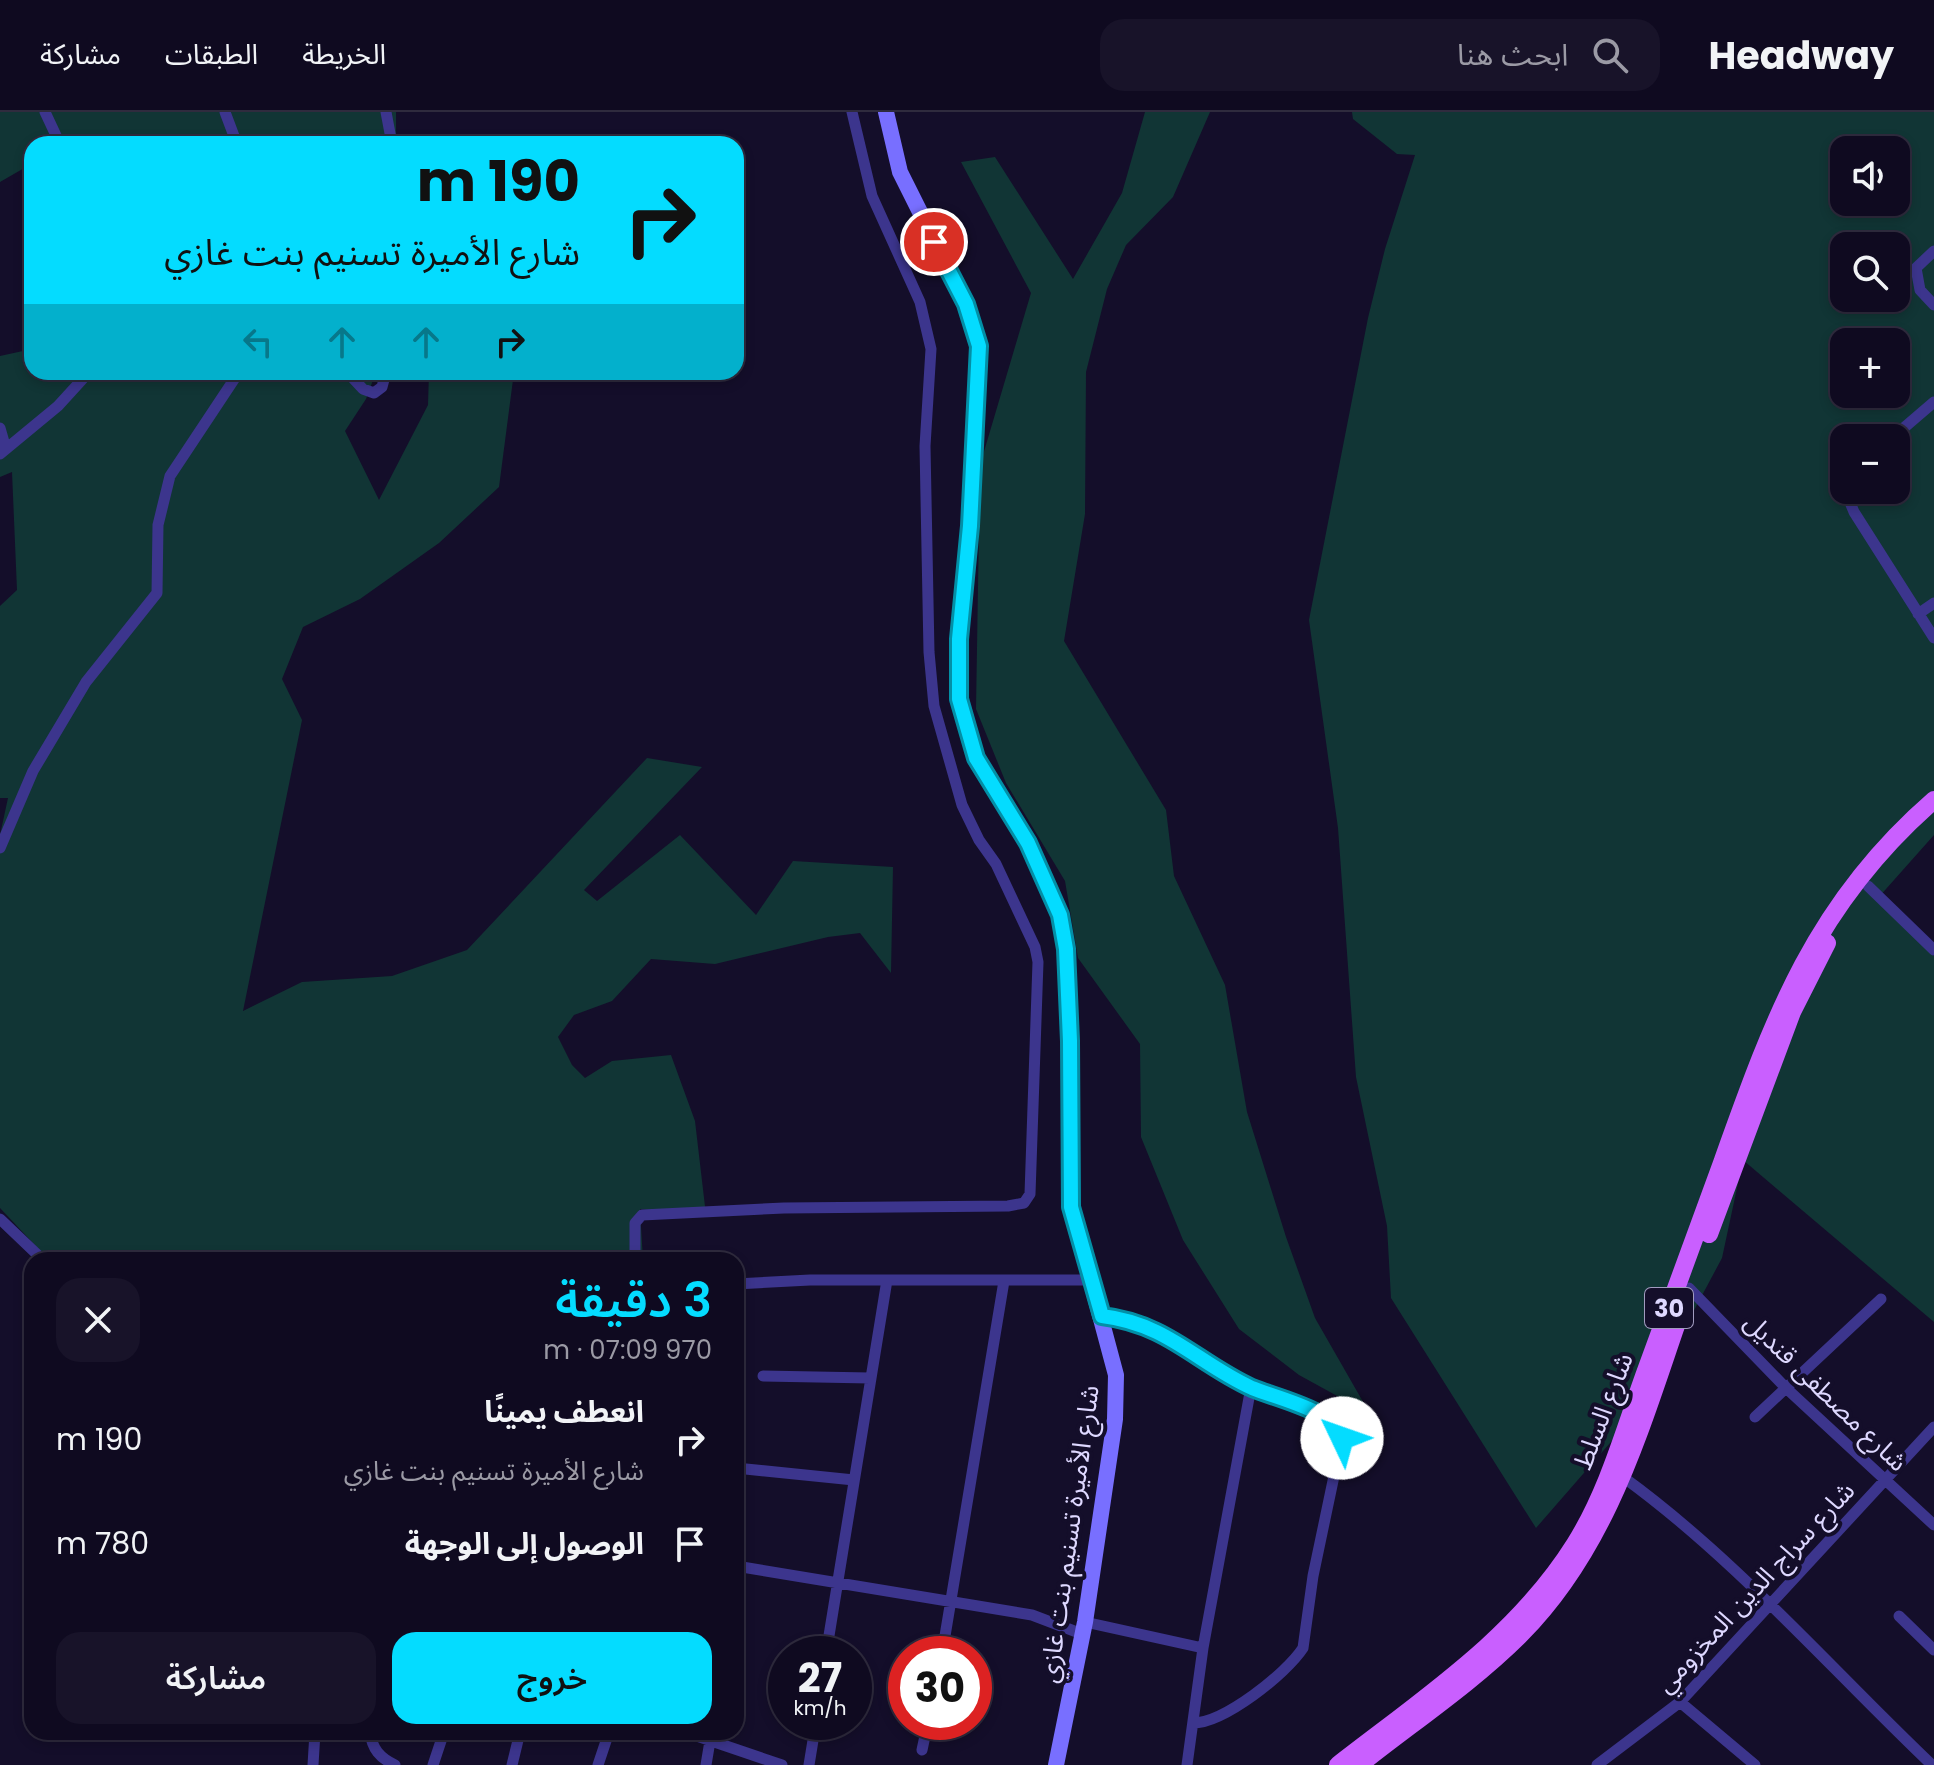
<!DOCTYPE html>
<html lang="ar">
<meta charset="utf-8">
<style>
body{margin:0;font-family:Poppins,"Noto Sans Arabic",sans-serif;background:#181329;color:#f1f3f6;direction:rtl;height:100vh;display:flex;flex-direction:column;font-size:30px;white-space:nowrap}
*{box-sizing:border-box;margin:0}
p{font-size:26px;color:#9b9aa5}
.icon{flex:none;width:44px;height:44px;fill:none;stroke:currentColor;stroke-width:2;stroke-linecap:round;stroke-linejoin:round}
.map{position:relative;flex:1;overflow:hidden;direction:ltr}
.details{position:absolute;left:24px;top:1140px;width:720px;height:488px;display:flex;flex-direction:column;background:#0f0a20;border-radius:24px;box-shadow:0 4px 12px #0003,0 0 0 2px #2f2b3e;direction:rtl}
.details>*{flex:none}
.hud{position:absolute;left:24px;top:24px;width:720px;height:244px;border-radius:24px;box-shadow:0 4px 12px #0003,0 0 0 2px #2f2b3e;direction:rtl;background:#04dcff;color:#111;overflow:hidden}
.fabs{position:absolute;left:1830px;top:24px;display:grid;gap:16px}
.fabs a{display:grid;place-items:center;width:80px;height:80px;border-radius:16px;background:#0f0a20;box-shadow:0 4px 12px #0003,0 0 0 2px #2f2b3e;font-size:40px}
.speed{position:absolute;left:768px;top:1524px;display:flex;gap:16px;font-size:40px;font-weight:700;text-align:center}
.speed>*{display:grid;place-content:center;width:104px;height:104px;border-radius:50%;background:#0f0a20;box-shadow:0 4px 12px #0003,0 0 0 2px #2f2b3e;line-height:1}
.speed small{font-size:20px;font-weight:400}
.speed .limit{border:12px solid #d22;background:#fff;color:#111}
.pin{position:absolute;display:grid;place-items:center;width:68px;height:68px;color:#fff;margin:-34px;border:4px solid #fff;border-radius:50%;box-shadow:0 2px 8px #0007}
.me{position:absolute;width:88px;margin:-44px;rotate:312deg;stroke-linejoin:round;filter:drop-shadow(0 0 6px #0008)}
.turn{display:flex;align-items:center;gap:28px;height:168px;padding:0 32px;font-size:36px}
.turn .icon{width:104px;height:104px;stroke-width:2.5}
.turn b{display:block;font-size:56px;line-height:68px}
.lanes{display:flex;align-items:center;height:76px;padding:0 32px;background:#0003;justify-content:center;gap:40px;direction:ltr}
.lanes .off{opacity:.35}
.round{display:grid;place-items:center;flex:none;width:84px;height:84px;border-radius:24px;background:#181329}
.overview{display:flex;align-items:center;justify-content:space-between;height:136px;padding:0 32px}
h1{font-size:48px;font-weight:600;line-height:60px;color:#04dcff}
.cta{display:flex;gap:16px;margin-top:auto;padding:16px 32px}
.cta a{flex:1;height:92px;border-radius:24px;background:#04dcff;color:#111;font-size:32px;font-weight:600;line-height:92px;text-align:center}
.cta a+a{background:#181329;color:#f1f3f6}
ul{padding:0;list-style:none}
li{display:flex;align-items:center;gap:24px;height:104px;padding:0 32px}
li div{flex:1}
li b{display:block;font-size:30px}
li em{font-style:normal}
header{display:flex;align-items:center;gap:48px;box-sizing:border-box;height:112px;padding:0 40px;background:#0f0a20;border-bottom:2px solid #2f2b3e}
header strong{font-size:38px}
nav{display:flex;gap:44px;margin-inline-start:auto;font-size:28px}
.search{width:560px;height:72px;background:#181329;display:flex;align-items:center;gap:20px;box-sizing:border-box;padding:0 28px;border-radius:24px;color:#9b9aa5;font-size:30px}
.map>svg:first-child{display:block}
.green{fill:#113535;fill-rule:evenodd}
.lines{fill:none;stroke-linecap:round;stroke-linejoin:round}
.street{stroke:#3c358d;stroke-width:11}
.secondary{stroke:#786fff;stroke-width:16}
.primary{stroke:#c95fff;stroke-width:18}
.route-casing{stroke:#038fa6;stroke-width:20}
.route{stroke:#04dcff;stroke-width:14}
.labels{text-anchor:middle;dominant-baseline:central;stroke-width:8;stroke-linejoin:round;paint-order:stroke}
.shield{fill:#140e2a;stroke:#a19bbf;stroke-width:2}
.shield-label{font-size:24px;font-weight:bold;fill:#ded8ff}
.street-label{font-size:26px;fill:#ded8ff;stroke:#140e2a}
</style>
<header>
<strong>Headway</strong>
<div class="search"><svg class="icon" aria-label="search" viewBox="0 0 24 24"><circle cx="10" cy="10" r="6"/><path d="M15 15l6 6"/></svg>ابحث هنا</div>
<nav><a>الخريطة</a><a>الطبقات</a><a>مشاركة</a></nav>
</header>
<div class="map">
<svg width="1934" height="1653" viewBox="0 0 1934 1653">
<rect width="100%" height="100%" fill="#140e2a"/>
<path class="green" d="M 0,0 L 396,0 L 396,32 L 32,32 L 32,65 L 26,55 L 0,70 Z
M 1145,0 L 1210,0 L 1173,85 L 1126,133 L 1107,177 L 1086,260 L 1085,402 L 1064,529 L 1166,698 L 1174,764 L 1225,873 L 1247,1000 L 1286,1125 L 1315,1206 L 1370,1302 L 1299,1263 L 1239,1217 L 1183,1128 L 1141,1025 L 1140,932 L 1078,846 L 1065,769 L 1006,671 L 976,597 L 980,353 L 1031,181 L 961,50 L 995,45 L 1073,167 L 1122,81 Z
M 1352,0 L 1934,0 L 1934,723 L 1878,786 L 1934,844 L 1934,1210 L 1743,1048 L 1722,1146 L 1644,1292 L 1536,1416 L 1391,1186 L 1387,1114 L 1356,965 L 1338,716 L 1309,508 L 1368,206 L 1385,137 L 1415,43 L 1397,42 L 1353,7 ZM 1844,38 L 1896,38 L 1896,90 L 1844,90 ZM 1844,134 L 1896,134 L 1896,186 L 1844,186 ZM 1844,230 L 1896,230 L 1896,282 L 1844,282 ZM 1844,326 L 1896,326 L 1896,378 L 1844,378 Z
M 32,237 L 32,260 L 376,260 L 366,287 L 345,319 L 379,388 L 428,293 L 429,260 L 514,260 L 499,375 L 439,431 L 360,487 L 303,515 L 282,567 L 302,608 L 243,899 L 302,870 L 392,864 L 467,838 L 647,646 L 702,655 L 584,778 L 597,789 L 680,723 L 756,803 L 793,749 L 893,755 L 891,861 L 860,821 L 828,825 L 715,852 L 651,847 L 612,889 L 574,903 L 558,925 L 572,953 L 585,966 L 612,949 L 671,943 L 695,1009 L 706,1103 L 640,1097 L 643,1148 L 49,1148 L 0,1096 L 0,723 L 8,686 L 0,686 L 0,494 L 17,478 L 12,360 L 0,365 L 0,244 Z"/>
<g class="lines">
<path class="street" d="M 45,0 L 60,32
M 225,0 L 237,32
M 386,0 L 392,32
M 1934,139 L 1916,156 L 1920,178 L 1934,193
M 347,260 L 363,277 L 374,281 L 382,275 L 386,260
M 0,316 L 6,337
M 1892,326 L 1934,290
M 0,342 L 58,294 L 89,260
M 1844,363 L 1844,375
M 1845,378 L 1854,400 L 1934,526
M 1918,502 L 1934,491
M 0,736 L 33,659 L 86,570 L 157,481 L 158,413 L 170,364 L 239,260
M 1868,774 L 1934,838
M 0,1107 L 43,1148
M 635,1148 L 635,1111 L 642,1103 L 784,1096 L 1008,1094 L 1024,1091 L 1030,1082 L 1038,850 L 1035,835 L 996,752 L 979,728 L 962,693 L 934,594 L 929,540 L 925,334 L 931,237 L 920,190 L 872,84 L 852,0
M 736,1172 L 810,1168 L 1092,1168
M 1689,1176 L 1786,1276 L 1934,1413
M 1102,1204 C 1171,1213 1196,1251 1252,1276 C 1276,1286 1336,1299 1342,1326 L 1313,1464 L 1303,1536 C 1286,1562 1224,1611 1193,1611
M 763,1264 L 870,1266
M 1755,1305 L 1881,1187
M 736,1356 L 854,1368
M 1623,1365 C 1735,1446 1832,1558 1932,1653
M 736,1454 L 1032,1503 L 1082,1522
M 1899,1504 L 1934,1538
M 1085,1510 L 1203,1536
M 826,1542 L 887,1168
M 942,1542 L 1004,1169
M 1680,1590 L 1755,1653
M 370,1620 C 372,1637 380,1646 395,1653
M 685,1620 L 782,1653
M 922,1638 L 928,1610
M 313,1653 L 315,1620
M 433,1653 L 444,1620
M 512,1653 L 520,1620
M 598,1653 L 609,1620
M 706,1653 L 710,1629
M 809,1653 L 816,1610
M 1187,1653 L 1203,1536 L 1251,1275
M 1597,1653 L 1680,1590 L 1934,1315"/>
<path class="secondary" d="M 886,0 L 900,60 L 966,192 L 979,234 L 970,414 L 959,527 L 959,587 L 976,646 L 1028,731 L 1060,803 L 1066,837 L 1070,929 L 1071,1095 L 1116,1263 L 1115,1307 L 1085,1510 L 1056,1653"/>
<path class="primary" d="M 1709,1122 L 1792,900 L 1827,831
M 1338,1653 C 1424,1586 1516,1526 1575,1432 C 1607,1381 1624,1320 1644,1264 C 1671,1192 1697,1120 1723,1048 C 1774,905 1815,791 1934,688
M 1359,1653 C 1413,1610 1472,1571 1521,1522 C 1608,1434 1640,1317 1680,1202"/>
</g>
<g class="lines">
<g class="route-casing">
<path id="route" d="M 934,130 L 966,192 L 979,234 L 970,414 L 959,527 L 959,587 L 976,646 L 1028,731 L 1060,803 L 1066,837 L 1070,929 L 1071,1095 L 1102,1204 C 1168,1212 1197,1251 1252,1276 C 1276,1286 1336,1299 1342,1326"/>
</g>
<use href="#route" class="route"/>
</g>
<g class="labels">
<rect class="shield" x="1645" y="1176" width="48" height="40" rx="6"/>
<g class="shield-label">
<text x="1669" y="1196">30</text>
</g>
<g class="street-label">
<text transform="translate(1826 1280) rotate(44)">شارع مصطفى قنديل</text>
<text transform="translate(1603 1299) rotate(-69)">شارع السلط</text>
<text transform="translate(1069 1422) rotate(-82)">شارع الأميرة تسنيم بنت غازي</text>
<text transform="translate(1755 1475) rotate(-47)">شارع سراج الدين المخزومي</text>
</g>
</g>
</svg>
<div class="fabs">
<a><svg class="icon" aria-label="sound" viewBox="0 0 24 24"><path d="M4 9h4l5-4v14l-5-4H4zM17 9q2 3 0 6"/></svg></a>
<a><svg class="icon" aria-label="search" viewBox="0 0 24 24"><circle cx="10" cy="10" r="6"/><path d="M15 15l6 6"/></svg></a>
<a>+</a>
<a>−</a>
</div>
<div class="speed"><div>27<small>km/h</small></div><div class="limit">30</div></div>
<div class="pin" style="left:934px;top:130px;background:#d93025"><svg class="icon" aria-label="arrive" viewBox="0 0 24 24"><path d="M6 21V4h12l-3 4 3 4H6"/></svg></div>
<svg class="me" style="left:1342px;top:1326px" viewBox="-20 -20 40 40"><circle r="19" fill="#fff"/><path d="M0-13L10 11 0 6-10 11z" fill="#04dcff"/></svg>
<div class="hud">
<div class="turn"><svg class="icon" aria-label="right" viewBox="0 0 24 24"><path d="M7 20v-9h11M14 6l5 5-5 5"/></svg><div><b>190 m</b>شارع الأميرة تسنيم بنت غازي</div></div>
<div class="lanes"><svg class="icon off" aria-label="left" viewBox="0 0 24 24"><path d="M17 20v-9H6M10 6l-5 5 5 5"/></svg><svg class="icon off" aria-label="ahead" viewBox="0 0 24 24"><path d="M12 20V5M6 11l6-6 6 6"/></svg><svg class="icon off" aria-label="ahead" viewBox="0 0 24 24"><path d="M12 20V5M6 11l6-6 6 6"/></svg><svg class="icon" aria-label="right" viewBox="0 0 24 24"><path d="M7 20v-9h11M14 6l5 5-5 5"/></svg></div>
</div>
<section class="details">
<div class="overview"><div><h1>3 دقيقة</h1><p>970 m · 07:09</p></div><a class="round"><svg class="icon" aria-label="close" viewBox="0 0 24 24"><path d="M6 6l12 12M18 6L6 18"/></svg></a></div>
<ul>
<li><svg class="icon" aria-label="right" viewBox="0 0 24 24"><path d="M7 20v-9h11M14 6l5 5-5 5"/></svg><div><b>انعطف يمينًا</b><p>شارع الأميرة تسنيم بنت غازي</p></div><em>190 m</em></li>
<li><svg class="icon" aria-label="arrive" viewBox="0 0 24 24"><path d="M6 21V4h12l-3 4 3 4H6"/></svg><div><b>الوصول إلى الوجهة</b></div><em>780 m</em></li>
</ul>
<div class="cta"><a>خروج</a><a>مشاركة</a></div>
</section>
</div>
